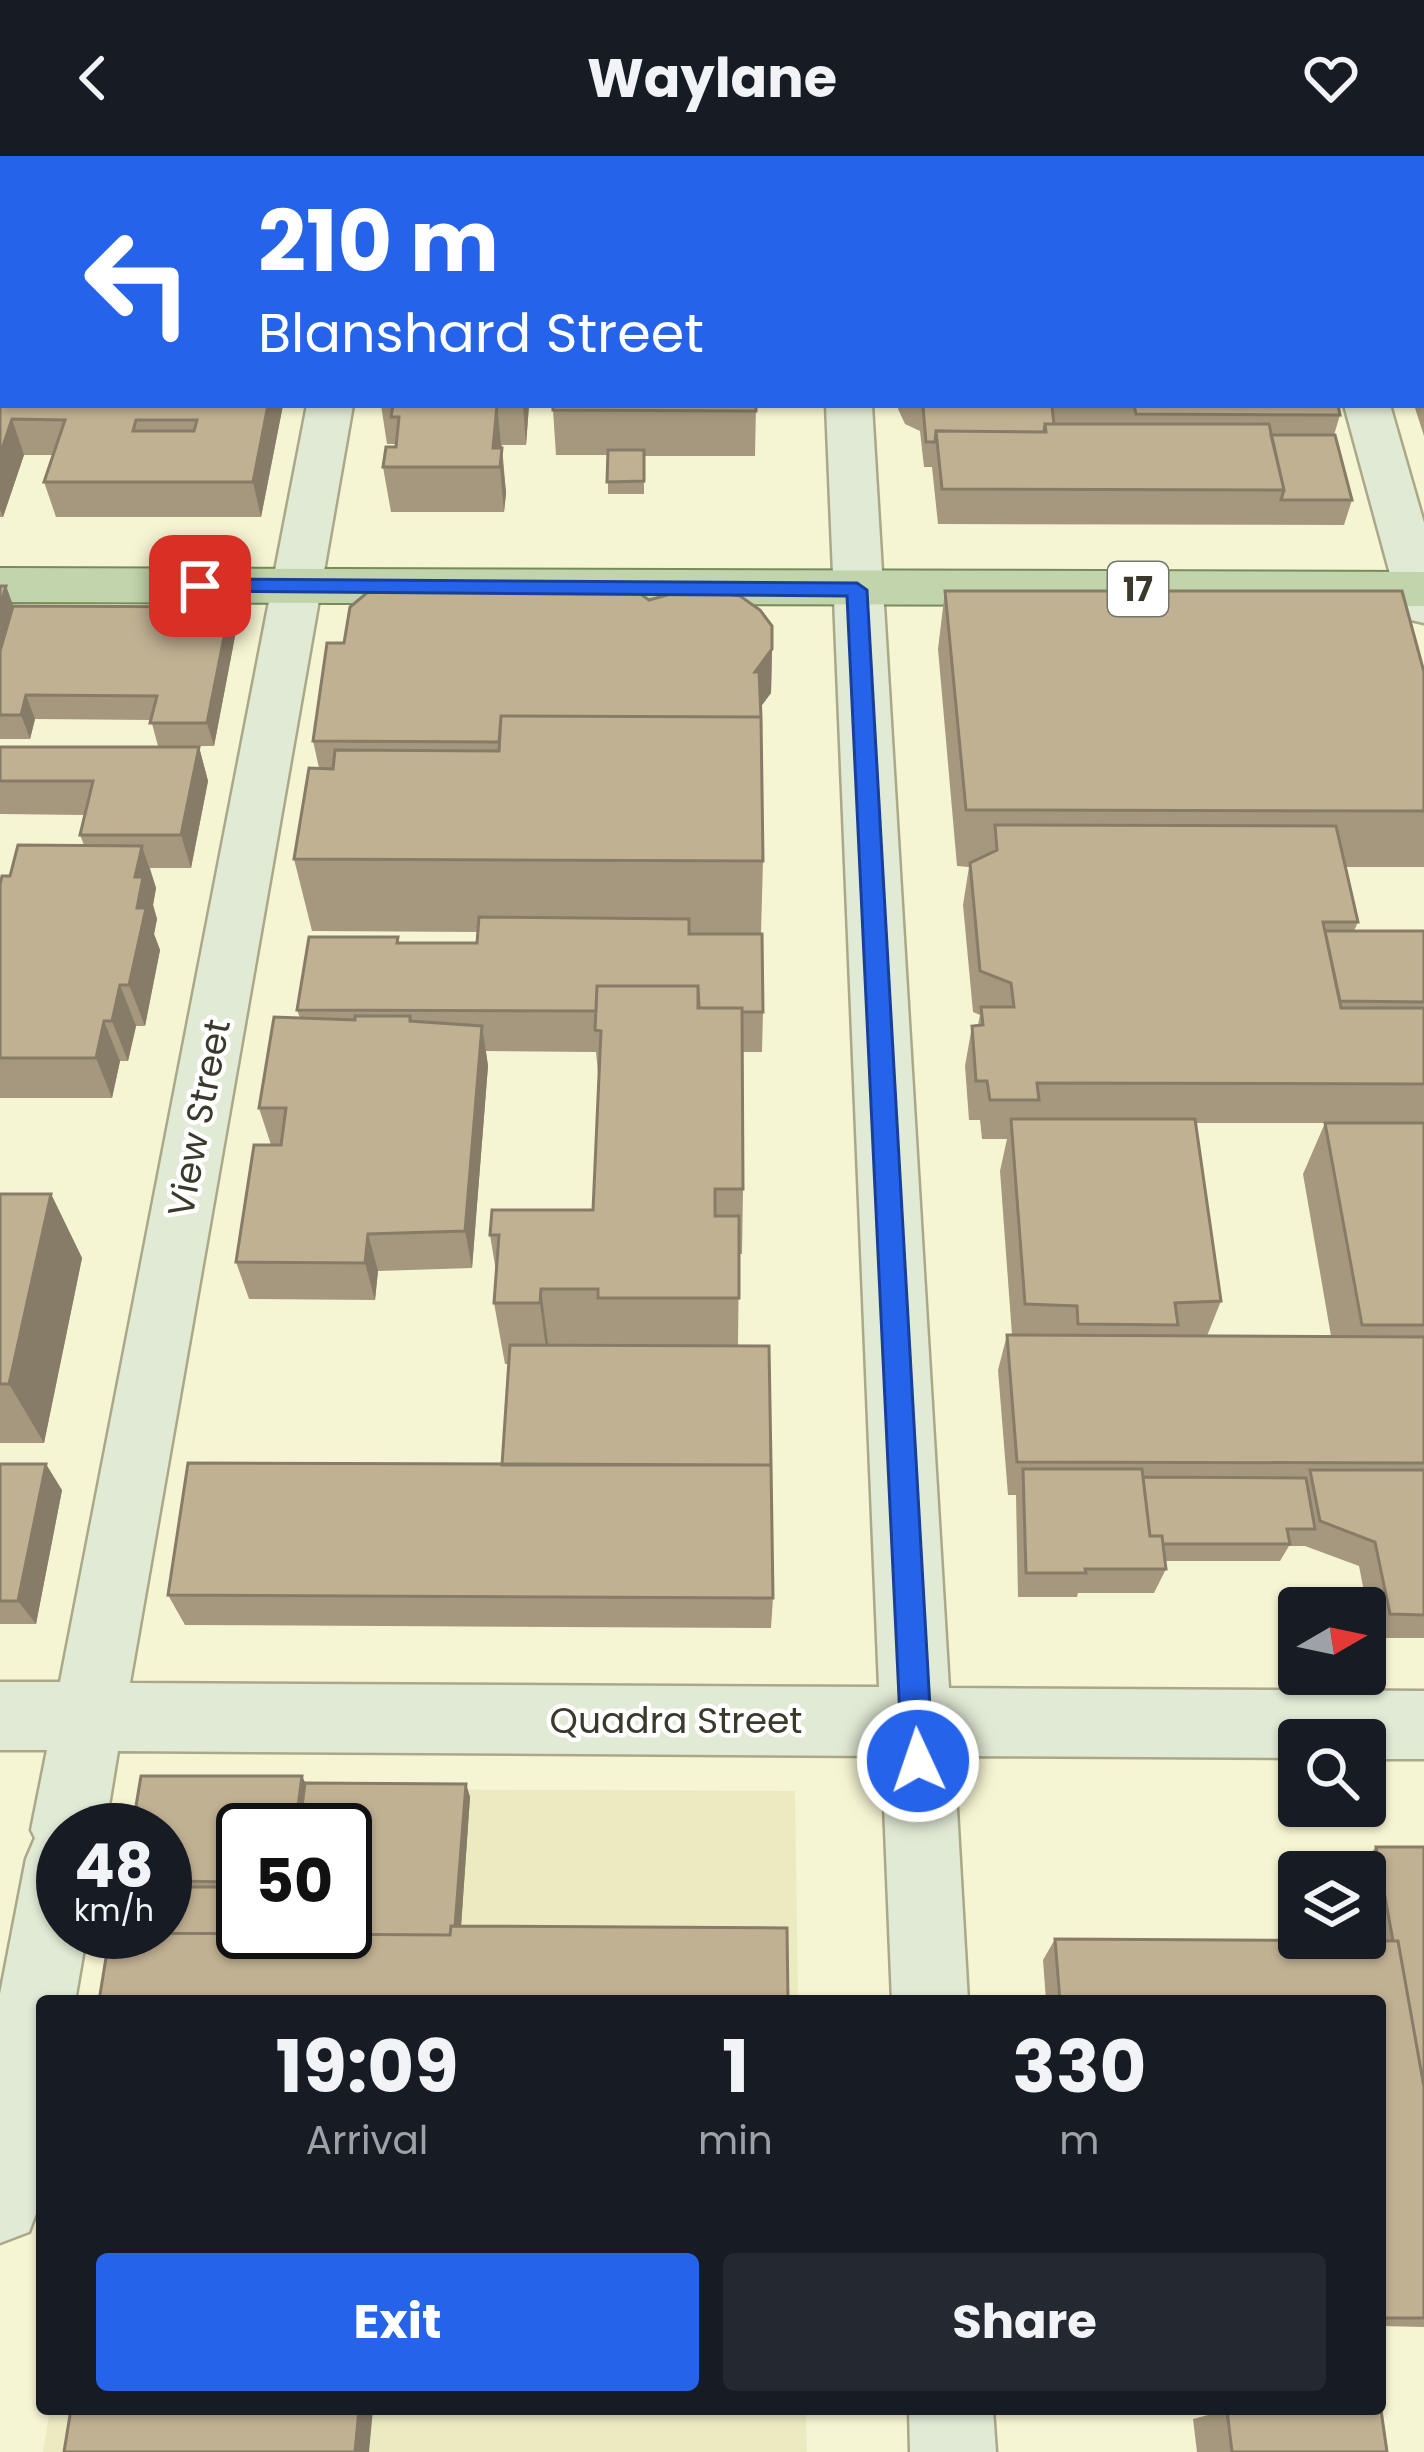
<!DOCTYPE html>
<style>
body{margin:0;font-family:Poppins,sans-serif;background:#242831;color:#f1f3f6;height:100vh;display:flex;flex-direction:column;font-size:45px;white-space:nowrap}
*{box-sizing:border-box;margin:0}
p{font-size:39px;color:#9ea1a6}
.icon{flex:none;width:66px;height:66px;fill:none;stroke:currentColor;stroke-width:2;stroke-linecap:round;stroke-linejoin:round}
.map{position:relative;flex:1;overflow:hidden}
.side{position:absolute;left:36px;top:1839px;width:1350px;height:420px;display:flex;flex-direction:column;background:#171b24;border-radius:12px;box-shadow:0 3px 9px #0004}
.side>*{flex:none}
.guide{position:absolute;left:0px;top:0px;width:1425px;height:252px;box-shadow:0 3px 9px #0004;background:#2563eb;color:#fff;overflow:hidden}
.needle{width:78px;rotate:81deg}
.controls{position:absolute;left:1278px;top:1431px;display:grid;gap:24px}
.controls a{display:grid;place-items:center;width:108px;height:108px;border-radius:12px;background:#171b24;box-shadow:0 3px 9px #0004;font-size:60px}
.speed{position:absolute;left:36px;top:1647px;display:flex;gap:24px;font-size:60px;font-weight:700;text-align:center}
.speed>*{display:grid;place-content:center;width:156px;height:156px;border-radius:50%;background:#171b24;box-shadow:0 3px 9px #0004;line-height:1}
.speed small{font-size:30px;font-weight:400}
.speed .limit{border:6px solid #111;border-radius:18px;background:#fff;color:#111}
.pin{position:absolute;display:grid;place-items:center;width:102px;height:102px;color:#fff;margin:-51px;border-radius:24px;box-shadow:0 6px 18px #0006}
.me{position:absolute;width:132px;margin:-66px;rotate:357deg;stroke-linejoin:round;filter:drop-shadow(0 0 9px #0008)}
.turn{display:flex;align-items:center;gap:42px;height:252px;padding:0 60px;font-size:54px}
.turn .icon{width:156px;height:156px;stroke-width:2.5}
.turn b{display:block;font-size:84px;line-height:102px}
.eta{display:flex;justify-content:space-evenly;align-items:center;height:204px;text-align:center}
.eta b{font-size:72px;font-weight:700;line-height:84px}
.cta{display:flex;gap:24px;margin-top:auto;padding:24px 60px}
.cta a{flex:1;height:138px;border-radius:12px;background:#2563eb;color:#fff;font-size:48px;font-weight:700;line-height:138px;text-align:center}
.cta a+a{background:#242831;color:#f1f3f6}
header{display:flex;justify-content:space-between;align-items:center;height:156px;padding:0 60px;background:#171b24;font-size:54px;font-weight:700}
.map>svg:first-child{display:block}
.built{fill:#ebeac1;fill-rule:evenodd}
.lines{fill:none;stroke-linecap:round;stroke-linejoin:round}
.secondary-casing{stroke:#aaa888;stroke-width:5}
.primary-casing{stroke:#788c5a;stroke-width:4}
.secondary{fill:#e1ead5;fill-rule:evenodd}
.primary{fill:#c2d4ab;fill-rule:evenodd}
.wall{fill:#a6987e;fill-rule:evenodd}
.shaded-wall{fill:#877c67}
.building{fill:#c1b193;stroke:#877c67;stroke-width:3;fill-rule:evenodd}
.route{fill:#2563eb;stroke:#184099;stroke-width:3}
.labels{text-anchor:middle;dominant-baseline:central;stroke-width:9;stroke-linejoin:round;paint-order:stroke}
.shield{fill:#fff;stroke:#75746b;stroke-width:3}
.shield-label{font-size:33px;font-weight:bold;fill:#3a392c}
.street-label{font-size:36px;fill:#3a392c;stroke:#fff}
</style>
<header><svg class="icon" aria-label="back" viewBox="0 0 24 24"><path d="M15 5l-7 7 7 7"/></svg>Waylane<svg class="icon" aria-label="heart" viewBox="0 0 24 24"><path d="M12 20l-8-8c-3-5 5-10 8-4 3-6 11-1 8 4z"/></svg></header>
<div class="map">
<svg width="1424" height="2296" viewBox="0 0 1424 2296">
<rect width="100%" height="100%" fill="#f6f5d3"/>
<path class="built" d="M 148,1632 L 795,1635 L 798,1845 L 115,1845 L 165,1776 L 165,1674 ZM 243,1674 L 345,1674 L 345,1776 L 243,1776 Z
M 50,2253 L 806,2253 L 807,2296 L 43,2296 Z"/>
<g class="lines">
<g class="secondary-casing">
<path id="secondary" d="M 815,0 L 855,0 L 855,3 L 815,3 Z
M 1277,0 L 1317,0 L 1318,3 L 1278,3 Z
M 307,249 L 353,249 L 130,1527 L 879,1531 L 826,249 L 872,249 L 949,1532 L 1424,1535 L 1424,1603 L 1365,1603 L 1365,1584 L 1299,1584 L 1299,1602 L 954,1600 L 968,1845 L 892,1845 L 882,1600 L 118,1595 L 105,1674 L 63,1674 L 63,1776 L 87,1776 L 75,1845 L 42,1845 L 40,2047 L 29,2076 L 0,2087 L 0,1838 L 26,1703 L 35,1682 L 31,1674 L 47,1594 L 0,1594 L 0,1526 L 60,1526 Z
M 1344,249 L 1390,249 L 1424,367 L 1424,467 L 1407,463 L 1399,451 Z
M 909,2253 L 993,2253 L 996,2296 L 910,2296 Z"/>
</g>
<g class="primary-casing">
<path id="primary" d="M 0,412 L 1424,416 L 1424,450 L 0,446 Z"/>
</g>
<use href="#secondary" class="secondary"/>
<use href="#primary" class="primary"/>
</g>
<path class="wall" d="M 0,0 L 312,0 L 311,3 L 3,3 L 3,249 L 283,249 L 261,361 L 56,361 L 44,326 L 53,299 L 24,299 L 3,361 L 0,361 Z
M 644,0 L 754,0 L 754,3 L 645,3 Z
M 1338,0 L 1424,0 L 1424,280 L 1414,249 L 1422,249 L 1422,3 L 1339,3 Z
M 381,249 L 529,249 L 526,289 L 502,289 L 506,337 L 504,356 L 391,356 L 383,311 L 395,288 L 387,288 Z
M 756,249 L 755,300 L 644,300 L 644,338 L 608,338 L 608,299 L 556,299 L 553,254 Z
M 899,249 L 1338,249 L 1340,259 L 1334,279 L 1352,344 L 1344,369 L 938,368 L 932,311 L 924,311 L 920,275 L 905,268 L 898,253 Z
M 0,430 L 6,430 L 13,450 L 230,451 L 236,475 L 214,590 L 158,590 L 151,564 L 35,563 L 30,583 L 0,583 Z
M 945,435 L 1424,516 L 1424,711 L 1345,711 L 1358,766 L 1354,775 L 1424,775 L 1424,1482 L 1373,1482 L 1359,1410 L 1305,1390 L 1289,1390 L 1280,1405 L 1165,1405 L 1166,1413 L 1154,1437 L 1078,1437 L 1077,1441 L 1018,1441 L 1016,1339 L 1008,1339 L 998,1214 L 1007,1179 L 1012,1179 L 1000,1015 L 1007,983 L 982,983 L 980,964 L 969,964 L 965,910 L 972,870 L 978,869 L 980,859 L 973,856 L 963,749 L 969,711 L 957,710 L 938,493 ZM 1196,967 L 1325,967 L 1303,1018 L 1331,1180 L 1207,1180 L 1221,1145 Z
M 649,444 L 772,493 L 771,537 L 760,551 L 763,705 L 761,777 L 689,777 L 763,856 L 762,896 L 742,896 L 743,1033 L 742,1098 L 739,1098 L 738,1190 L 773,1442 L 771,1472 L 185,1469 L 168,1439 L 502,1309 L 509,1208 L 505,1208 L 494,1147 L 496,1115 L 490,1079 L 593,1054 L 599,928 L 596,896 L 486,895 L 488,910 L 472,1112 L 378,1115 L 375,1144 L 249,1143 L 236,1106 L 271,989 L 259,952 L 300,862 L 297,854 L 398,781 L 399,787 L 477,787 L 478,776 L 312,775 L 294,703 L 319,612 L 313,585 L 344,487 Z
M 0,591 L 199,591 L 208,625 L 191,712 L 150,712 L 156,732 L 153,749 L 157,763 L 154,778 L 160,794 L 145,870 L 136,870 L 128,905 L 120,905 L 112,942 L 0,942 L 0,729 L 10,720 L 84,689 L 80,679 L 84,659 L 0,658 Z
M 0,1038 L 51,1038 L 82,1102 L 44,1287 L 0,1287 Z
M 0,1308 L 62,1334 L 36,1468 L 0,1468 Z
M 141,1620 L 302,1620 L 305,1627 L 466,1628 L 470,1641 L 461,1770 L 787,1772 L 788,1845 L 99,1845 L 110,1777 L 165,1776 L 165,1674 L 132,1674 ZM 243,1674 L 345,1674 L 345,1776 L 243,1776 Z
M 1376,1691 L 1424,1691 L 1424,2171 L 1380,2170 L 1380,1845 L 1046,1845 L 1043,1804 L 1055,1783 L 1371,1785 L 1365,1748 L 1365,1716 L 1360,1716 L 1359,1710 Z
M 1227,2254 L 1387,2296 L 1197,2296 L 1193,2263 Z"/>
<path class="shaded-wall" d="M 290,0 L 312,0 L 311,3 L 289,3 Z
M 3,201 L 3,249 L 0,261 L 0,211 Z
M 268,249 L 283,249 L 261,361 L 253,326 Z
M 497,249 L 506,337 L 504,356 L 500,311 L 493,292 Z
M 523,249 L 529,249 L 526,289 Z
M 12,263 L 24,299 L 3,361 L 0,353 L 0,299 Z
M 6,430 L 22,474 L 0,538 L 0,450 Z
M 230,451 L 236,475 L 214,590 L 207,567 Z
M 772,493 L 771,537 L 754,560 L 755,516 Z
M 26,539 L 35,563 L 30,583 L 21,559 Z
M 199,591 L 208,625 L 191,712 L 181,679 Z
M 142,690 L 156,732 L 153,749 L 157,763 L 154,778 L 160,794 L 145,870 L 129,829 L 137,752 L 135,721 Z
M 120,829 L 136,870 L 128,905 L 112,865 Z
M 104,865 L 120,905 L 112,942 L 96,902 Z
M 482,870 L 488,910 L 472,1112 L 465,1075 Z
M 51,1038 L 82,1102 L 44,1287 L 9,1228 Z
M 368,1078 L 378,1115 L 375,1144 L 365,1107 Z
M 541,1133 L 549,1195 L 548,1208 L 540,1147 Z
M 46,1308 L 62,1334 L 36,1468 L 18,1445 Z
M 302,1620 L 312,1641 L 309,1674 L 295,1674 Z
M 466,1628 L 470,1641 L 459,1800 L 454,1788 Z
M 359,2253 L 373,2253 L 369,2296 L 355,2296 Z"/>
<path class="building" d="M 0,0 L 124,0 L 123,3 L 3,3 L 3,46 L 0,46 Z
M 123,0 L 290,0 L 289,3 L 123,3 Z
M 415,0 L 591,0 L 591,3 L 415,3 Z
M 903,0 L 1063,0 L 1063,3 L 904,3 Z
M 1091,0 L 1272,0 L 1273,3 L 1091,3 Z
M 1374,0 L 1424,0 L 1424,188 L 1422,182 L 1422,3 L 1375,3 Z
M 0,46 L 3,46 L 3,146 L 0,146 Z
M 0,157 L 3,157 L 3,201 L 0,211 Z
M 0,232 L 3,232 L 3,249 L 268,249 L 253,326 L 44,326 L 65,264 L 12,263 L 0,299 ZM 136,264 L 197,264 L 194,275 L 133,275 Z
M 393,249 L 497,249 L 493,292 L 502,292 L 500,311 L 383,311 L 386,291 L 396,291 L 399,261 L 391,261 Z
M 553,249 L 756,249 L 756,255 L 553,254 Z
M 1134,249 L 1338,249 L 1340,259 L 1136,258 Z
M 923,250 L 1052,250 L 1054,268 L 1045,268 L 1044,276 L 936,275 L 935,286 L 926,286 Z
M 1045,268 L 1269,268 L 1284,334 L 942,333 L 936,275 L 1046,276 Z
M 1271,279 L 1335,279 L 1352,344 L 1281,344 L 1284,334 Z
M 608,294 L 644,294 L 644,325 L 607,326 Z
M 0,430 L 6,430 L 0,450 Z
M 692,432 L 740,440 L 760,454 L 772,470 L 772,493 L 755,516 L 759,516 L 761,561 L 501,560 L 499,586 L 313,585 L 327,487 L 344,487 L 350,451 L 368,436 L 639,437 L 649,444 Z
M 945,435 L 1402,435 L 1424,516 L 1424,655 L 966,654 Z
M 13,450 L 230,451 L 207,567 L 150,567 L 157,540 L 26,539 L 21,559 L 0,559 L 0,495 Z
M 501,560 L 761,561 L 763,705 L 294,703 L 309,612 L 333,613 L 335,594 L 499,595 Z
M 0,591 L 199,591 L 181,679 L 80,679 L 93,625 L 0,625 Z
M 995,669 L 1336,670 L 1358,766 L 1323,766 L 1341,852 L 1424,852 L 1424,928 L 1037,927 L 1039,944 L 990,944 L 987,925 L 976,925 L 972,870 L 983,869 L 981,851 L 1014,851 L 1011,827 L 980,815 L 970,707 L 997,694 Z
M 18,689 L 142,690 L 135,721 L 143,721 L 137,752 L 146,752 L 129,829 L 120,829 L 112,865 L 104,865 L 96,902 L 0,902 L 0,729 L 2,720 L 10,720 Z
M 479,761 L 689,763 L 689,778 L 762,778 L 763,856 L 742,856 L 742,852 L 699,852 L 698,830 L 597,830 L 596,855 L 297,854 L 309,781 L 398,781 L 397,787 L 477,787 Z
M 1325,775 L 1424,775 L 1424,846 L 1340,845 Z
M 597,830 L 698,830 L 698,852 L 742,852 L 743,1033 L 715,1033 L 715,1060 L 739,1060 L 739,1142 L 598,1142 L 598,1133 L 541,1133 L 540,1147 L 494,1147 L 499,1079 L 490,1079 L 492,1054 L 593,1054 L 601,875 L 595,874 Z
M 355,860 L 410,860 L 410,865 L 482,870 L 465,1075 L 368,1078 L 365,1107 L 236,1106 L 254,989 L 281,989 L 286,952 L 259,952 L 274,861 L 355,864 Z
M 1011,963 L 1195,963 L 1221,1145 L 1175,1147 L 1178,1169 L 1078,1168 L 1077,1150 L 1025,1148 Z
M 1325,967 L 1424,967 L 1424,1169 L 1362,1169 Z
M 0,1038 L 51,1038 L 9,1228 L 0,1228 Z
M 1007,1179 L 1424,1181 L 1424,1307 L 1017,1306 Z
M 510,1189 L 769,1190 L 771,1309 L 502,1309 Z
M 188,1307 L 771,1309 L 773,1442 L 168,1439 Z
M 0,1308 L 46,1308 L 18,1445 L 0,1445 Z
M 1023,1313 L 1142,1313 L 1150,1380 L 1162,1380 L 1166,1413 L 1085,1413 L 1086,1417 L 1026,1417 Z
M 1310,1314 L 1424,1314 L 1424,1459 L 1390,1458 L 1375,1386 L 1320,1365 Z
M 1143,1321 L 1306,1322 L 1315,1373 L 1287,1373 L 1290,1388 L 1163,1388 L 1162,1380 L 1150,1380 Z
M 141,1620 L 302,1620 L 295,1674 L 243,1674 L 243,1726 L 165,1725 L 165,1674 L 132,1674 Z
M 305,1627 L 466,1628 L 455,1770 L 451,1770 L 450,1779 L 121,1777 L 165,1776 L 165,1731 L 243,1731 L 243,1776 L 345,1776 L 345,1674 L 299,1674 Z
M 1376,1691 L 1424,1691 L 1424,1931 L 1398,1785 L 1393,1785 Z
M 451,1770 L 787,1772 L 788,1845 L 99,1845 L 110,1777 L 450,1779 Z
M 1055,1783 L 1398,1785 L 1424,1931 L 1424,2162 L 1380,2162 L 1380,1845 L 1060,1845 Z
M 71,2253 L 359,2253 L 355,2296 L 64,2296 Z
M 1227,2254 L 1381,2254 L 1387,2296 L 1232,2296 Z"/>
<path class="route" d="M 200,423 L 857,427 L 867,434 L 933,1605 L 929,1616 L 918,1620 L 907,1616 L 902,1605 L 847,440 L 193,435 L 190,430 Z"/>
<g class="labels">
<rect class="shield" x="1108" y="406" width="60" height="54" rx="9"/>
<g class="shield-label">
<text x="1138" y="433">17</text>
</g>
<g class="street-label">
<text transform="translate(199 962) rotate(-79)">View Street</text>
<text x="676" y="1564">Quadra Street</text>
</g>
</g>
</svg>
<div class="controls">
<a><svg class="needle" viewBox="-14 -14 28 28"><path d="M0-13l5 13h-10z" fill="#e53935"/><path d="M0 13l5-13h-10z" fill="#9ea1a6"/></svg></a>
<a><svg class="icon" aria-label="search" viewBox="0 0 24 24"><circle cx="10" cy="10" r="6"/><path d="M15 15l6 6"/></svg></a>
<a><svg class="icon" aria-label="layers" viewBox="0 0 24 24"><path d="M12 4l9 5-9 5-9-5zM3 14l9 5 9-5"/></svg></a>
</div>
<div class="speed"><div>48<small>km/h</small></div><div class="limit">50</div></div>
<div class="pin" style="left:200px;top:430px;background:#d93025"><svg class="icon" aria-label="arrive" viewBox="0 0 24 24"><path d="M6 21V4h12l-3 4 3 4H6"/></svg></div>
<svg class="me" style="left:918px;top:1605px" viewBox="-20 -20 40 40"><circle r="17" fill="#2563eb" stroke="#fff" stroke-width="3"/><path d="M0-11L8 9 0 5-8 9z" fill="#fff"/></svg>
<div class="guide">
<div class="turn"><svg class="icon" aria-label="left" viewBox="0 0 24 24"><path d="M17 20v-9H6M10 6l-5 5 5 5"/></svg><div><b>210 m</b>Blanshard Street</div></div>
</div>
<section class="side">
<div class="eta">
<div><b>19:09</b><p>Arrival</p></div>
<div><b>1</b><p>min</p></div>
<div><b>330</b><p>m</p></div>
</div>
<div class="cta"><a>Exit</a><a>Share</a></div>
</section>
</div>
